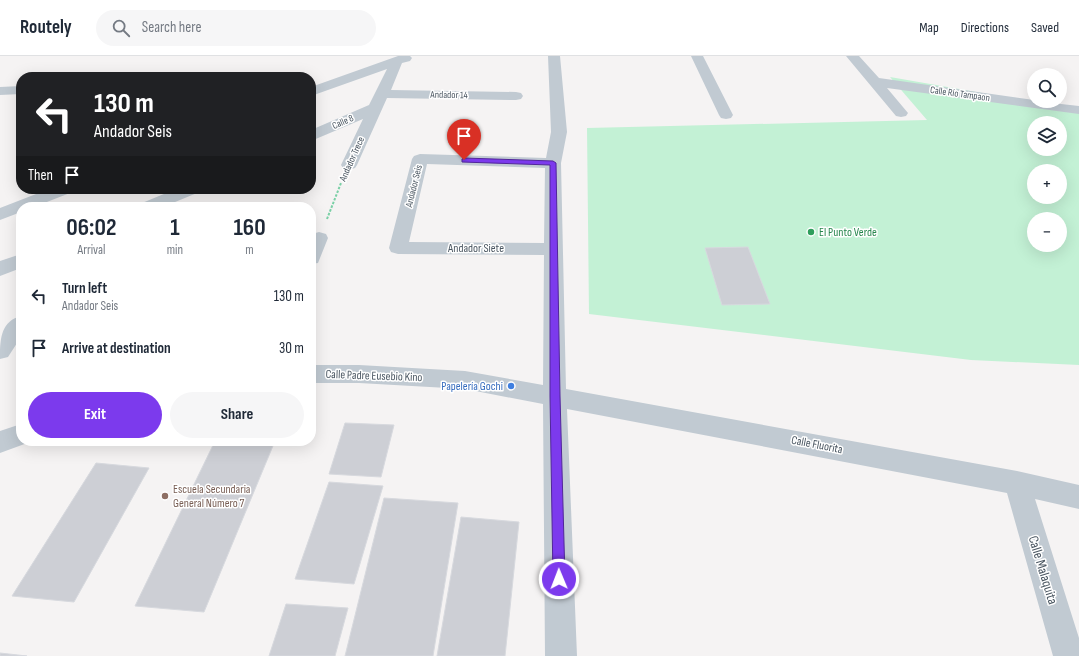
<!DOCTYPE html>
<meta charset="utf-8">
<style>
body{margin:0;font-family:"Sofia Sans Condensed",sans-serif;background:#f6f6f7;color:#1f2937;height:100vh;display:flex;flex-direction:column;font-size:15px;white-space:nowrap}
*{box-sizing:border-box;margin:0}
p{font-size:13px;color:#747a83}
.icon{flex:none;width:22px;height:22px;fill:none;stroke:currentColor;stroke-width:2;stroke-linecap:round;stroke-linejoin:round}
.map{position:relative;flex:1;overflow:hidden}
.sheet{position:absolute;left:16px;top:146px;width:300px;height:244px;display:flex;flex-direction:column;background:#fff;border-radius:16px;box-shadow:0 4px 16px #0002}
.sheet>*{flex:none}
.hud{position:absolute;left:16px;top:16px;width:300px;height:122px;border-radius:16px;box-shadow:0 4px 16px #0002;background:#202124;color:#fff;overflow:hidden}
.buttons{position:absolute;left:1027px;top:12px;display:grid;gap:8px}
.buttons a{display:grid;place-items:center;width:40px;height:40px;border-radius:50%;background:#fff;box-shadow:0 4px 16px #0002;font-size:20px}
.pin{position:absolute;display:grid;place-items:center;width:34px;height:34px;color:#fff;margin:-41px -17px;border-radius:50% 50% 50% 0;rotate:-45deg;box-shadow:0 0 4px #0007}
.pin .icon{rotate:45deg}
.me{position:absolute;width:44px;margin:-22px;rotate:359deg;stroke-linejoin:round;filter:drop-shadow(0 0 3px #0008)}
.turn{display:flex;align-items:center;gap:14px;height:84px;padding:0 12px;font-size:18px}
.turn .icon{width:52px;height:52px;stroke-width:2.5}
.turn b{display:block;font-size:28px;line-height:34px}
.then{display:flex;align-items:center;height:38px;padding:0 12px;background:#0003;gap:8px;font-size:15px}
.eta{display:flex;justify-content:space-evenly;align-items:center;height:68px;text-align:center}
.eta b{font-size:24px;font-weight:700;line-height:28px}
.primary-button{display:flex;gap:8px;margin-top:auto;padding:8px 12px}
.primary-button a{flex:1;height:46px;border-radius:24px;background:#7c3aed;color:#fff;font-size:16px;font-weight:700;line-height:46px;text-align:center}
.primary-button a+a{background:#f6f6f7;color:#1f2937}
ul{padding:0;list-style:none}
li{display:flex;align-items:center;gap:12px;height:52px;padding:0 12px}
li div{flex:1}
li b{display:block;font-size:15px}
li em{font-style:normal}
header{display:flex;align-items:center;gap:24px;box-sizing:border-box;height:56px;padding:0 20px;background:#fff;border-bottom:1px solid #e0e1e3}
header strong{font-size:19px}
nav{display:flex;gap:22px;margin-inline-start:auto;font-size:14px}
.search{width:280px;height:36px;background:#f6f6f7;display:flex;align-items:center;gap:10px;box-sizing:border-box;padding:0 14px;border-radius:22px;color:#747a83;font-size:15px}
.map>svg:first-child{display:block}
.green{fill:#c3f1d5;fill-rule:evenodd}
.building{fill:#cdcfd5;stroke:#d7d9de}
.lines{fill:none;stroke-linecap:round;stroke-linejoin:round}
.path{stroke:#7ad0a6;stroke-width:2;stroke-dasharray:2.5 1.5;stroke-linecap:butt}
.street{fill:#c1cad2;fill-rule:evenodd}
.route{fill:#7c3aed;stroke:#51269a}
.leisure-dot{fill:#2e9e5b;stroke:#fff;stroke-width:1.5}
.shop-dot{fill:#3f7fe0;stroke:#fff;stroke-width:1.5}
.education-dot{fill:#8d6e63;stroke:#fff;stroke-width:1.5}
.labels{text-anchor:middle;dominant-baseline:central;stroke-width:3;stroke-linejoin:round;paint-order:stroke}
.far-street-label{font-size:10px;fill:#4a5661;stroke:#fff}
.leisure-label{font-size:12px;fill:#27864d;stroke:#fff;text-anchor:start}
.street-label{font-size:12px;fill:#4a5661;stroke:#fff}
.shop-label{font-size:12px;fill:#366cbe;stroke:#fff;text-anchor:end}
.education-label{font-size:12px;fill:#785e54;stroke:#fff;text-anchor:start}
.near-street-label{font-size:14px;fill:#4a5661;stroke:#fff}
</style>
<header>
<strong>Routely</strong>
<div class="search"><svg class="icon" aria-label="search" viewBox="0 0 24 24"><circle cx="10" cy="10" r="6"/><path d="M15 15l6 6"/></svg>Search here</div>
<nav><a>Map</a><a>Directions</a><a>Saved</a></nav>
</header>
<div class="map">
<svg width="1079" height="600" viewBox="0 0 1079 600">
<rect width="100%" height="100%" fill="#f5f3f3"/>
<path class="green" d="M 890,21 L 1079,54 L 1079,309 L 971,304 L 589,258 L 587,72 L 927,64 ZM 1034,67 L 1060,67 L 1060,93 L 1034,93 ZM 1034,115 L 1060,115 L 1060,141 L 1034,141 ZM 1034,163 L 1060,163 L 1060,189 L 1034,189 Z"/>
<path class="building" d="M 748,191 L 770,248 L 722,249 L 705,192 Z
M 345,367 L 394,369 L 381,421 L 329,418 Z
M 215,385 L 275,385 L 204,556 L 135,550 Z
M 96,407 L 149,412 L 74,546 L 12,540 Z
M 329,426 L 383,430 L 354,528 L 295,523 Z
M 384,442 L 458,447 L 433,600 L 345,600 Z
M 461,461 L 519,466 L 505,600 L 437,600 Z
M 286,548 L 348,552 L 335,600 L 269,600 Z
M 0,597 L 27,600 L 0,600 Z"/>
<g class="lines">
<path class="path" d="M 327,163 L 341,127"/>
<path class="street" d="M 398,0 L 410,0 L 412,2 L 410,5 L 402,7 L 391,34 L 516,36 L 521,37 L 523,40 L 521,43 L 516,44 L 387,42 L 357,109 L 355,112 L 349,114 L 343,112 L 341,109 L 363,63 L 311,85 L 311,74 L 369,49 L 387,13 L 311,40 L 311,31 Z
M 548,0 L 560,0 L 567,76 L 561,107 L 566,333 L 1017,415 L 1079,429 L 1079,453 L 1035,443 L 1079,582 L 1079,600 L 1053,600 L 1007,437 L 567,353 L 577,600 L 545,600 L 543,348 L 465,333 L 359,327 L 311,327 L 311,309 L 359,309 L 465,315 L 543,329 L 544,199 L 398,198 L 391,196 L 389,192 L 412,103 L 414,100 L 420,98 L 546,102 L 551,76 ZM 427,108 L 545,112 L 544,187 L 409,186 Z
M 691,0 L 703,0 L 733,59 L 731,62 L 726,63 L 721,62 L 719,59 Z
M 846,0 L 859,0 L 879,22 L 1034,44 L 1034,45 L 1079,50 L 1079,58 L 887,32 L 908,57 L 906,60 L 901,61 L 896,60 Z
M 21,30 L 21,38 L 0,39 L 0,31 Z
M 49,133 L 72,133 L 70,137 L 34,151 L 21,151 L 21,156 L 0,164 L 0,152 Z
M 176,133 L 199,133 L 197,137 L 163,151 L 139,151 L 142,147 Z
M 319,176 L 326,178 L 328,182 L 318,207 L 311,208 L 311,180 L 312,178 Z
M 21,198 L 21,212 L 0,220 L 0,205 Z
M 18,261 L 21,262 L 21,281 L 8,301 L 0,303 C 0,286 0,267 18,261 Z
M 21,368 L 21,385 L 30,385 L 30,386 L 0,397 L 0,375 Z"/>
</g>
<path class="route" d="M 464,102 L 553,105 L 556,107 L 560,340 L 565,523 L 563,528 L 559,529 L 555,528 L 553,523 L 550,340 L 550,109 L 462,106 L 462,103 Z"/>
<circle class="leisure-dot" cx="811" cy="176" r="4"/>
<circle class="shop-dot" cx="511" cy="330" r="4"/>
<circle class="education-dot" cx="165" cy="440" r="4"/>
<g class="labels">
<g class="far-street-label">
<text transform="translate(960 38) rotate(8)">Calle Río Tampaon</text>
<text transform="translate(449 39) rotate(1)">Andador 14</text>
<text transform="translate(343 66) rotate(-24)">Calle 8</text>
<text transform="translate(352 103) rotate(-66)">Andador Trece</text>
<text transform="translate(414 130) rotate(-76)">Andador Seis</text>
</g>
<g class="leisure-label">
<text x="819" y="176">El Punto Verde</text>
</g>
<g class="street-label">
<text x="476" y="192">Andador Siete</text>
<text transform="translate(374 320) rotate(2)">Calle Padre Eusebio Kino</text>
<text transform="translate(817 389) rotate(11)">Calle Fluorita</text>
</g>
<g class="shop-label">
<text x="503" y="330">Papelería Gochi</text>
</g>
<g class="education-label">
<text x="173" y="433">Escuela Secundaria<tspan x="173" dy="14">General Número 7</tspan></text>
</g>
<g class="near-street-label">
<text transform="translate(1043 514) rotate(73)">Calle Malaquita</text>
</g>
</g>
</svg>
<div class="buttons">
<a><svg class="icon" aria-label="search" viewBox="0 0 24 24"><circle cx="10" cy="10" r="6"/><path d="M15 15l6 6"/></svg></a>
<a><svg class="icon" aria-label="layers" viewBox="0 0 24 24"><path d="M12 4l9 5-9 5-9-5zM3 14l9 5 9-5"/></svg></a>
<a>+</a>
<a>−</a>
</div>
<div class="pin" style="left:464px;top:104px;background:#d93025"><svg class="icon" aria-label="arrive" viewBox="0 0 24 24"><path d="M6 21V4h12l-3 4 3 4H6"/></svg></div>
<svg class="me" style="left:559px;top:523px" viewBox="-20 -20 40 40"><circle r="17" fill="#7c3aed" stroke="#fff" stroke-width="3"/><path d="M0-11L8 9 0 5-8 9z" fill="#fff"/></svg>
<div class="hud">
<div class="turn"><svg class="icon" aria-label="left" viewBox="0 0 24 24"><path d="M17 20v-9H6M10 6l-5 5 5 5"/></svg><div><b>130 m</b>Andador Seis</div></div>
<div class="then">Then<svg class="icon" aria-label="arrive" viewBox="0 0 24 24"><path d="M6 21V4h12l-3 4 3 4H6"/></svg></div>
</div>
<section class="sheet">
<div class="eta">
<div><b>06:02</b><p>Arrival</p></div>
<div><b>1</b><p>min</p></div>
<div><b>160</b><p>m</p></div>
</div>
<ul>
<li><svg class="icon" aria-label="left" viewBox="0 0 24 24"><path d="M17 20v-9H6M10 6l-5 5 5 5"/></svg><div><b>Turn left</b><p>Andador Seis</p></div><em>130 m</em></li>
<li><svg class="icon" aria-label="arrive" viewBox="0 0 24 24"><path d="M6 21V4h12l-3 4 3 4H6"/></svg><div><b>Arrive at destination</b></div><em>30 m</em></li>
</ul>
<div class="primary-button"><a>Exit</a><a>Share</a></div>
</section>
</div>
